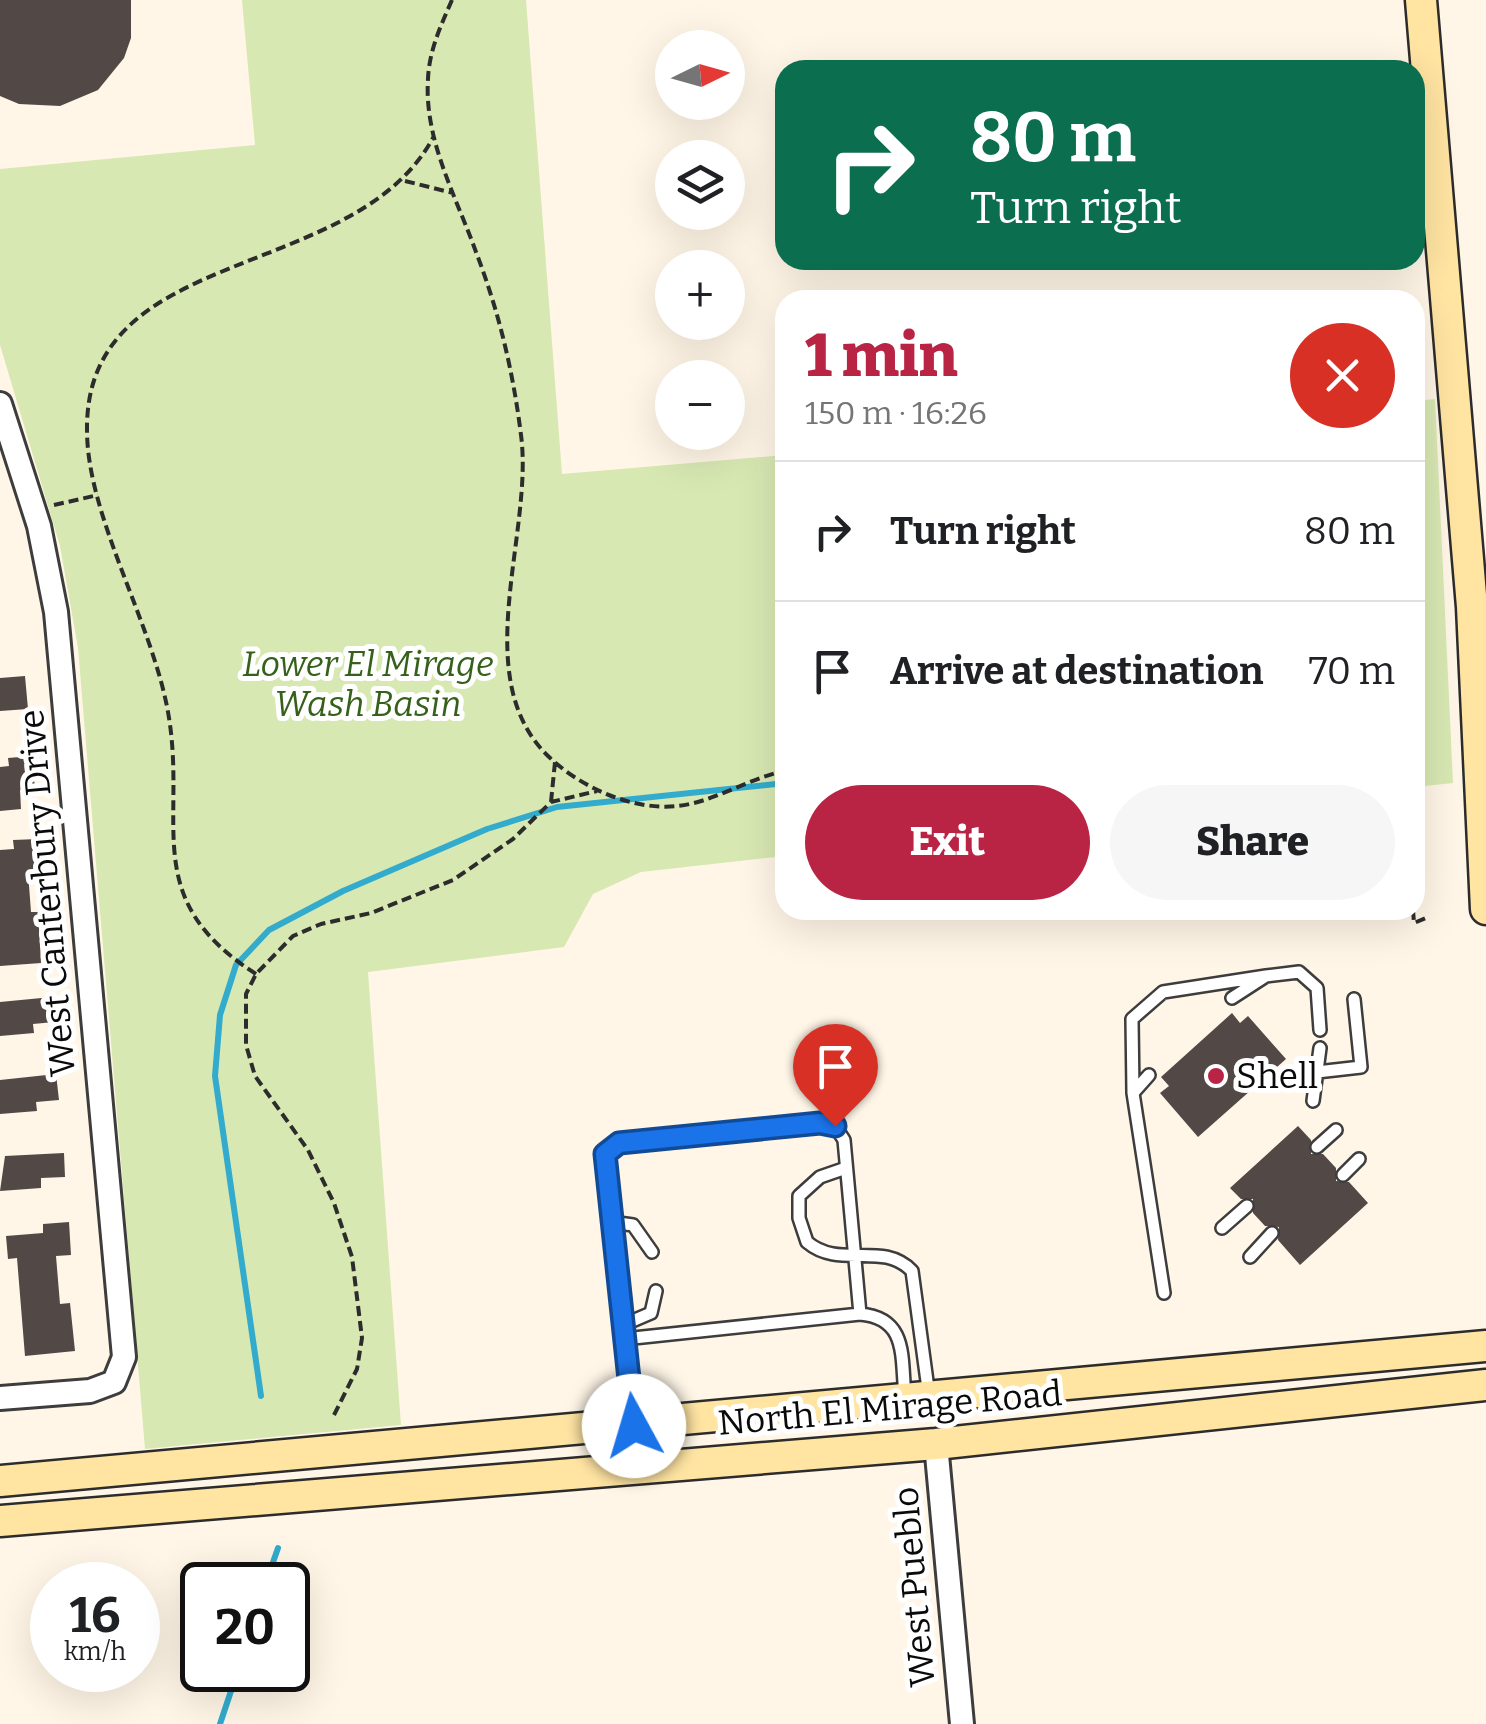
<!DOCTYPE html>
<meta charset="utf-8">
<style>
body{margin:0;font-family:Bitter,serif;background:#f6f6f6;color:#202124;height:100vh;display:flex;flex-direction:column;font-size:38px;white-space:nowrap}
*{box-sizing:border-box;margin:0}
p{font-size:32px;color:#757577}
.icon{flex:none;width:55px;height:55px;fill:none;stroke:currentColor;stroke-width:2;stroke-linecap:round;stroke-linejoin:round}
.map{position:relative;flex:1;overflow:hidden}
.details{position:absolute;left:775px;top:290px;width:650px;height:630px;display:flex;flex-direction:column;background:#fff;border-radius:30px;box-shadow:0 10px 40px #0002}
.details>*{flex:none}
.hud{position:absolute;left:775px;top:60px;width:650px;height:210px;border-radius:30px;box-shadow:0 10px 40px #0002;background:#0b6e4f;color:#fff;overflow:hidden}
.needle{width:65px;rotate:85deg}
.controls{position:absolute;left:655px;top:30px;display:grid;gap:20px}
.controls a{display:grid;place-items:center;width:90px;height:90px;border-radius:50%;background:#fff;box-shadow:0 10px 40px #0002;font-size:50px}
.speed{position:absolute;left:30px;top:1562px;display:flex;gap:20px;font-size:50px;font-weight:700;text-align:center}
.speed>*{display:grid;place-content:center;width:130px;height:130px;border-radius:50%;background:#fff;box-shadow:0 10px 40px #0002;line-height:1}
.speed small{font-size:25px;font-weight:400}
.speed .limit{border:5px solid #111;border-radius:15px;background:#fff;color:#111}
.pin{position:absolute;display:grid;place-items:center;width:85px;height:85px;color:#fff;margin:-102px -42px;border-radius:50% 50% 50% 0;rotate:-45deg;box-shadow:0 0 10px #0007}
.pin .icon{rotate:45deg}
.me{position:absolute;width:110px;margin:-55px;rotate:354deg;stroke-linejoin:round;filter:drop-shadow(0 0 8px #0008)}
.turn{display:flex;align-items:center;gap:35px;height:210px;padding:0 30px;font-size:45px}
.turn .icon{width:130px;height:130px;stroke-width:2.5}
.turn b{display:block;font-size:70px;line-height:85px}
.round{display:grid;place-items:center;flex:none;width:105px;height:105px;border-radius:52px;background:#f6f6f6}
.headline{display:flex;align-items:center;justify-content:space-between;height:170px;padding:0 30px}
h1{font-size:60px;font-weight:800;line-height:75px;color:#b92344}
.action{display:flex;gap:20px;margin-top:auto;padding:20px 30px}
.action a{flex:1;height:115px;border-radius:60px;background:#b92344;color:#fff;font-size:40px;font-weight:800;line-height:115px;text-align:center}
.action a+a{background:#f6f6f6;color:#202124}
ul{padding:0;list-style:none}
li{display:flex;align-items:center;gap:30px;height:140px;padding:0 30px;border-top:2px solid #e0e0e0}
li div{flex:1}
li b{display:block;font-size:38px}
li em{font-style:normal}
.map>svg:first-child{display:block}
.green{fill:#d8e8b2}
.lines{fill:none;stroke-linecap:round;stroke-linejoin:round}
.stream{stroke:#32abcd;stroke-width:6}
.building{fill:#524946}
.lane-casing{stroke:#3d3d3d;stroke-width:16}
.street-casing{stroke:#3d3d3d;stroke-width:28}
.secondary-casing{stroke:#2c2c2c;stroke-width:35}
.path{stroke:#2c2c2c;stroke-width:4;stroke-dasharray:10 5;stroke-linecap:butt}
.lane{stroke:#fff;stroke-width:11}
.street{stroke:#fff;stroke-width:22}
.secondary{stroke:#ffe4a2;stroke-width:30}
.route-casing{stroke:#114b97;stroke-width:25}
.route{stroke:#1a73e8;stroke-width:18}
.poi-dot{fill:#b92344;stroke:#fff;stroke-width:4}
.labels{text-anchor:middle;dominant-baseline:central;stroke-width:10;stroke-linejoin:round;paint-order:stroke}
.park-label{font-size:35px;font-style:italic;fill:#36611b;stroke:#fff}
.street-label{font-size:35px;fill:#0a0a0a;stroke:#fff}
.poi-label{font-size:35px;fill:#0a0a0a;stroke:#fff;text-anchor:start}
</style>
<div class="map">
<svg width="1486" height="1724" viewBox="0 0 1486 1724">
<rect width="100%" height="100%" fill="#fff6e7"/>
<path class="green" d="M 242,0 L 526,0 L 562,474 L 785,455 L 785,856 L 641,872 L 593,894 L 564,947 L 368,972 L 401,1425 L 145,1449 L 78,648 L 60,546 L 0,345 L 0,169 L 255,145 Z
M 1435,399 L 1453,783 L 1415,787 L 1415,401 Z"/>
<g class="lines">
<path class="stream" d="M 261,1396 L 215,1076 L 220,1015 L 236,965 L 269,930 L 343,891 L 487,829 L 557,807 L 785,783
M 265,1585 L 278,1548
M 220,1724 L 238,1670"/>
</g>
<path class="building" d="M 0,0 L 131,0 L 131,38 L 124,58 L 98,90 L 60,106 L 19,104 L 0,96 Z
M 25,676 L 28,709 L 0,711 L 0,678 Z
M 32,756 L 35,789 L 20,790 L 21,809 L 0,811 L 0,767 L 9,766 L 8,758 Z
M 38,839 L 41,871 L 28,872 L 31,912 L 38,912 L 41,963 L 0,966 L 0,850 L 14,849 L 13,840 Z
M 52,997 L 54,1022 L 33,1024 L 34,1033 L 0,1036 L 0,1002 Z
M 1232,1013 L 1240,1023 L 1248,1016 L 1286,1059 L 1198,1137 L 1160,1093 L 1169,1086 L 1161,1077 Z
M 56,1074 L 59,1100 L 36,1102 L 37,1111 L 0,1114 L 0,1080 Z
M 1298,1126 L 1311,1140 L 1311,1154 L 1323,1154 L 1336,1168 L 1336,1181 L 1349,1182 L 1368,1203 L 1300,1265 L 1278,1240 L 1279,1227 L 1265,1226 L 1253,1213 L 1253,1199 L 1241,1199 L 1230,1188 Z
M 64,1153 L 65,1177 L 41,1178 L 41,1188 L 0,1191 L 5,1156 Z
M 69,1222 L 71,1255 L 56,1256 L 60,1304 L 70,1303 L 75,1351 L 25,1356 L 17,1258 L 8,1259 L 6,1236 L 43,1233 L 43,1224 Z"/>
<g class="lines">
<g class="lane-casing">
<path id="lane" d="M 1232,998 L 1266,976 L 1299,972 L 1317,988 L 1320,1030
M 1317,1072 L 1361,1067 L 1354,999
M 1133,1093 L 1149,1075
M 1313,1101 L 1320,1048
M 1317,1147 L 1336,1130
M 846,1168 L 820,1177 L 799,1196 L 799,1218 L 807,1242 C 840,1270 882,1240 912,1271 L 929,1396
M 1343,1175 L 1359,1159
M 611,1222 L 633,1225 L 652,1252
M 1222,1228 L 1247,1206
M 1250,1257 L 1272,1233
M 1164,1293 L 1133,1093 L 1132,1019 L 1163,992 L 1266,976
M 623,1325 L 651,1313 L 656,1291
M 624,1339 L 860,1314 C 908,1318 901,1357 905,1396
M 634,1421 L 604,1169 L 605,1154 L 619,1143 L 820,1123 L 835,1126 L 844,1140 L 860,1314"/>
</g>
<g class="street-casing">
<path id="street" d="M 0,404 L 39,526 L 56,612 L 124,1357 L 114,1382 L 90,1391 L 0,1398
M 936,1444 L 962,1724"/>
</g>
<g class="secondary-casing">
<path id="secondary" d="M 1421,0 L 1472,607 L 1486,909
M 0,1481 L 1486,1346
M 0,1521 L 936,1444 L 1486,1385"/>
</g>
<path class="path" d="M 452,0 C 441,25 429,51 428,79 C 424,140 456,196 476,252 C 499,312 513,371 521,435 C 534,533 467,677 548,756 C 580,787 632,811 678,806 C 714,802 749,778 785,771
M 405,181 L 453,193
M 54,505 L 98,495
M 551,802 L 555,762
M 1413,910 L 1414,923 L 1428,917
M 256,974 C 137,898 188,823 168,712 C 152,622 87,516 87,430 C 85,242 356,284 434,136
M 334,1415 L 357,1369 L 362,1338 L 352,1257 L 334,1203 L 308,1150 L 255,1076 L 246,1045 L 246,994 L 256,974 L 293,936 L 321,924 L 371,913 L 453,880 L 513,839 L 551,802 L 597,791"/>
<use href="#lane" class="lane"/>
<use href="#street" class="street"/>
<use href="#secondary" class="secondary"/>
</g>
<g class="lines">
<g class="route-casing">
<path id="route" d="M 634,1426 L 605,1154 L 619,1143 L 820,1123 L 835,1126"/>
</g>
<use href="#route" class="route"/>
</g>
<circle class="poi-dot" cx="1216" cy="1076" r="10"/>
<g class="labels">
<g class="park-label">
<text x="368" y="664">Lower El Mirage<tspan x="368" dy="40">Wash Basin</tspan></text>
</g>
<g class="street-label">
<text transform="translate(47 893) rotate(-95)">West Canterbury Drive</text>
<text transform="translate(890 1408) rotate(-5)">North El Mirage Road</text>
<text transform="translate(914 1587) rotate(-95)">West Pueblo</text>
</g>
<g class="poi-label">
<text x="1236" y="1076">Shell</text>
</g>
</g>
</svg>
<div class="controls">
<a><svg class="needle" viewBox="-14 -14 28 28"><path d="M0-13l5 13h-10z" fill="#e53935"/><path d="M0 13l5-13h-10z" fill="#757577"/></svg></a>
<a><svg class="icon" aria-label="layers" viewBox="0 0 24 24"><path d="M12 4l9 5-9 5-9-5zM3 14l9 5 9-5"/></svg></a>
<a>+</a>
<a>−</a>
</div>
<div class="speed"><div>16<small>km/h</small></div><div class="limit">20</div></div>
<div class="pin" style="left:835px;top:1126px;background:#d93025"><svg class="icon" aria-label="arrive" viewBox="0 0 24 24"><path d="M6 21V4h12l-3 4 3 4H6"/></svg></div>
<svg class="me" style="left:634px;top:1426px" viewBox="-20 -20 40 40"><circle r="19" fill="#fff"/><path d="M0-13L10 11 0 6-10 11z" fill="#1a73e8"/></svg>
<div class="hud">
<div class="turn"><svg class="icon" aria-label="right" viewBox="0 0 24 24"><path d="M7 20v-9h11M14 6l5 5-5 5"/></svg><div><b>80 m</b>Turn right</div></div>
</div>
<section class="details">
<div class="headline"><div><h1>1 min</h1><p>150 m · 16:26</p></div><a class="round" style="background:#d93025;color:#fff"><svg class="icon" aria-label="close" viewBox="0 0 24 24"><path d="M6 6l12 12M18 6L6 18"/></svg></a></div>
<ul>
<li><svg class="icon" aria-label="right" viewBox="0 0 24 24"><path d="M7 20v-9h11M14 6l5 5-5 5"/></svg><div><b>Turn right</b></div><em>80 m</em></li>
<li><svg class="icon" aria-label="arrive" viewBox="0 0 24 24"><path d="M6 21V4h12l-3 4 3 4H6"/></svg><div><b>Arrive at destination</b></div><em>70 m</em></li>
</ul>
<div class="action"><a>Exit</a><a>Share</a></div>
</section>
</div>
